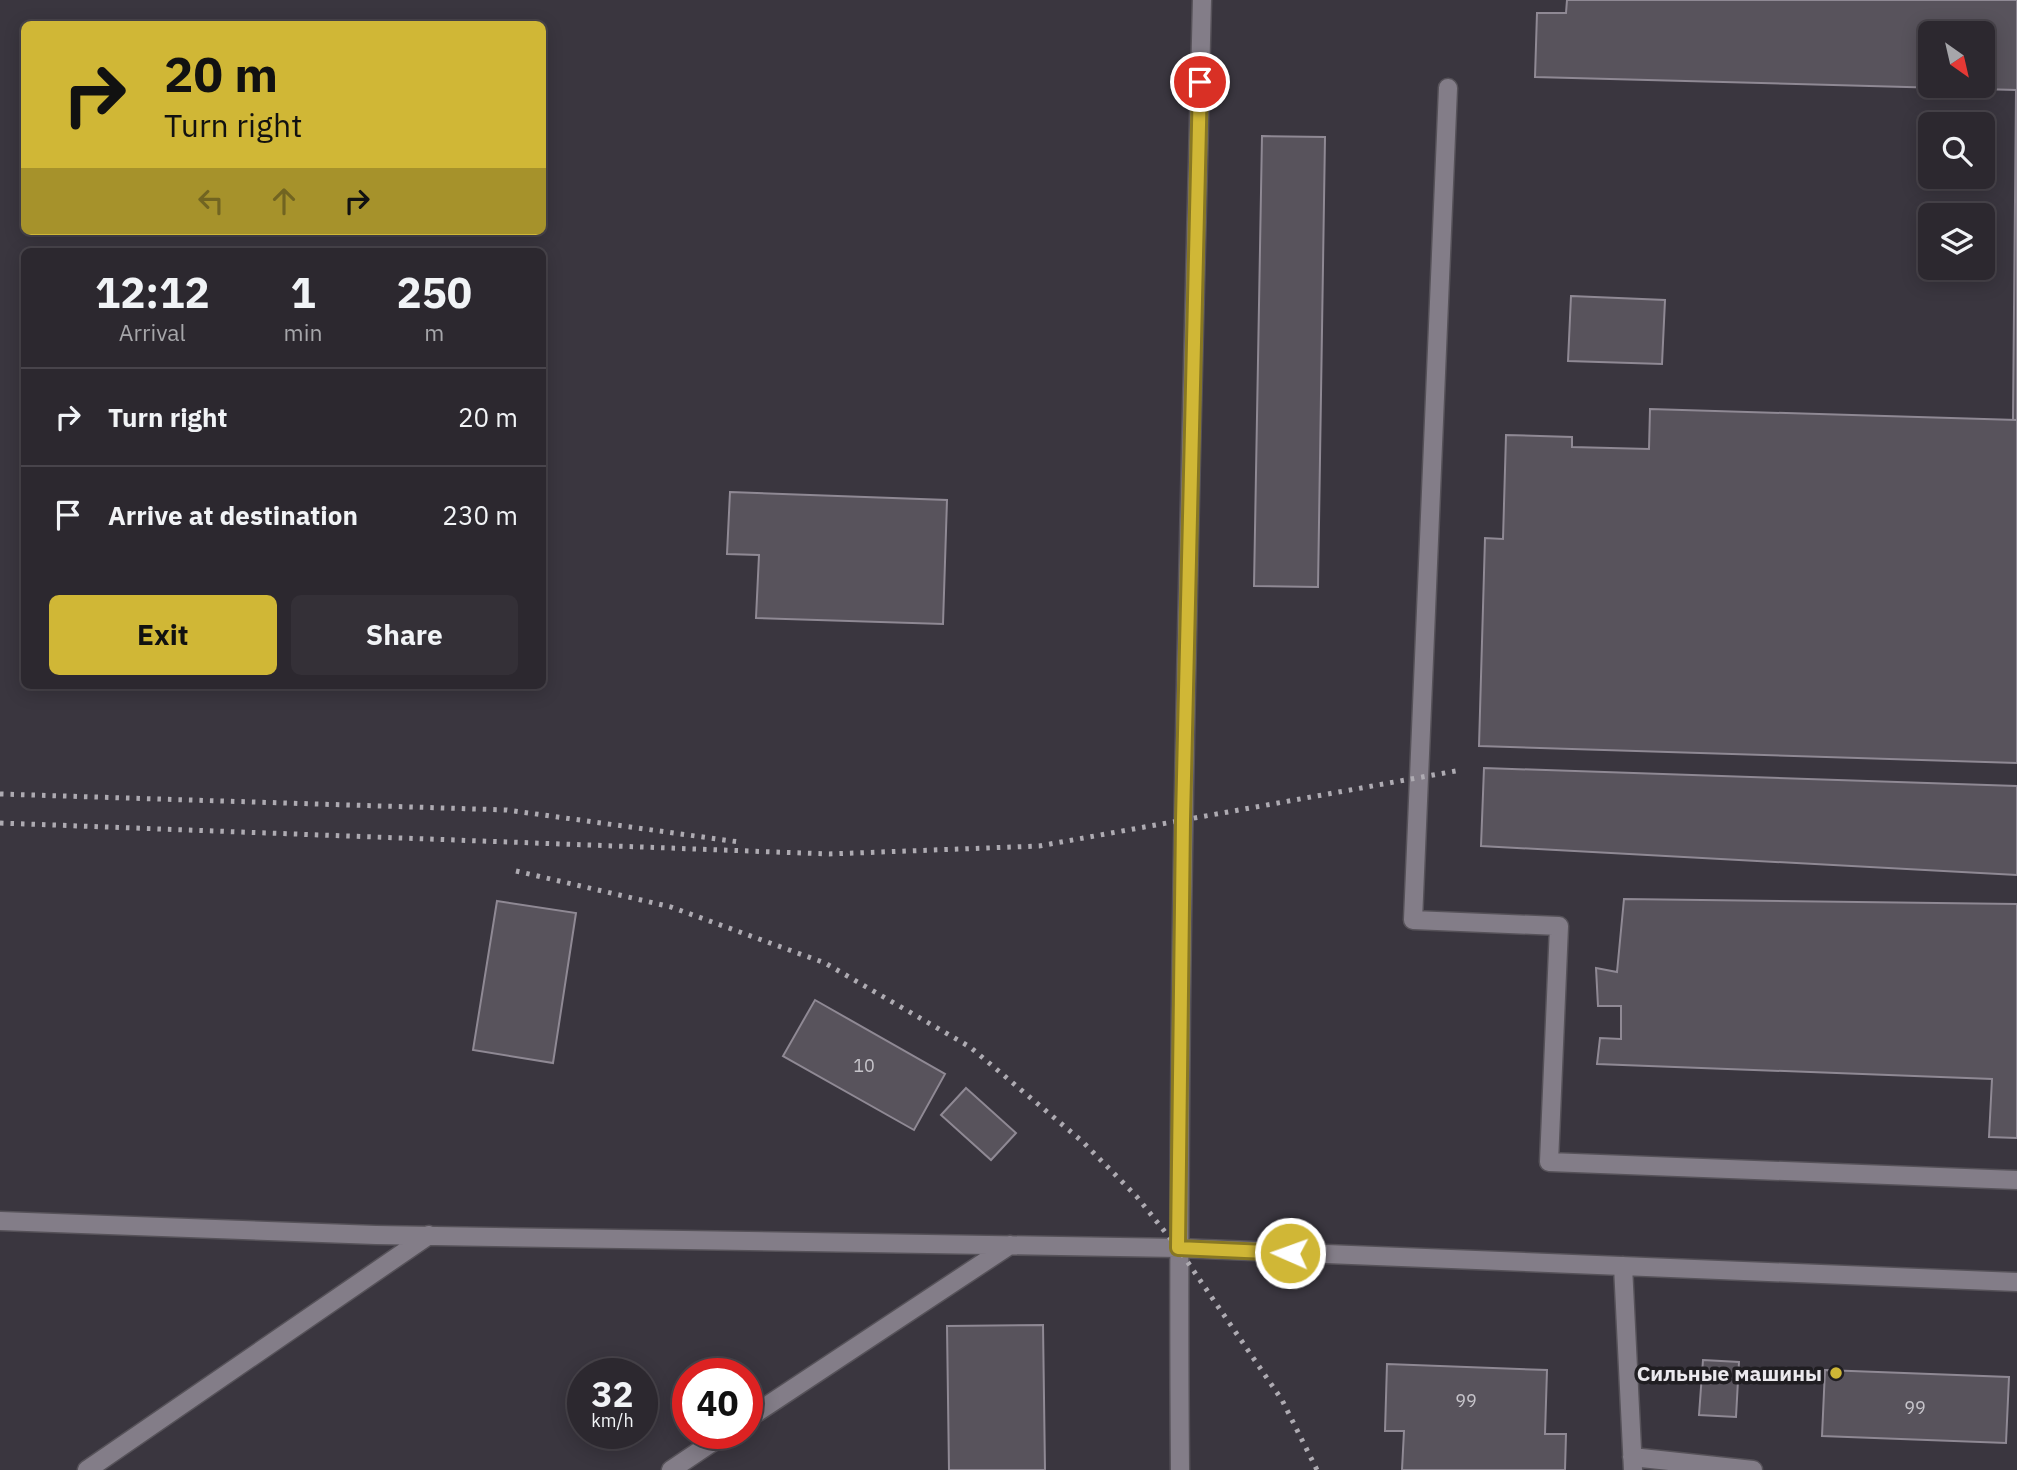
<!DOCTYPE html>
<meta charset="utf-8">
<style>
body{margin:0;font-family:"IBM Plex Sans",sans-serif;background:#343037;color:#f1f3f6;height:100vh;display:flex;flex-direction:column;font-size:26px;white-space:nowrap}
*{box-sizing:border-box;margin:0}
p{font-size:23px;color:#a6a6aa}
.icon{flex:none;width:38px;height:38px;fill:none;stroke:currentColor;stroke-width:2;stroke-linecap:round;stroke-linejoin:round}
.map{position:relative;flex:1;overflow:hidden}
.sheet{position:absolute;left:21px;top:248px;width:525px;height:441px;display:flex;flex-direction:column;background:#2c282f;border-radius:10px;box-shadow:0 4px 18px #0003,0 0 0 2px #48444b}
.sheet>*{flex:none}
.top-card{position:absolute;left:21px;top:21px;width:525px;height:214px;border-radius:10px;box-shadow:0 4px 18px #0003,0 0 0 2px #48444b;background:#d0b736;color:#111;overflow:hidden}
.needle{width:46px;rotate:146deg}
.buttons{position:absolute;left:1918px;top:21px;display:grid;gap:14px}
.buttons a{display:grid;place-items:center;width:77px;height:77px;border-radius:10px;background:#2c282f;box-shadow:0 4px 18px #0003,0 0 0 2px #48444b;font-size:35px}
.speed{position:absolute;left:567px;top:1358px;display:flex;gap:14px;font-size:35px;font-weight:700;text-align:center}
.speed>*{display:grid;place-content:center;width:91px;height:91px;border-radius:50%;background:#2c282f;box-shadow:0 4px 18px #0003,0 0 0 2px #48444b;line-height:1}
.speed small{font-size:18px;font-weight:400}
.speed .limit{border:10px solid #d22;background:#fff;color:#111}
.pin{position:absolute;display:grid;place-items:center;width:60px;height:60px;color:#fff;margin:-30px;border:4px solid #fff;border-radius:50%;box-shadow:0 2px 7px #0007}
.me{position:absolute;width:77px;margin:-38px;rotate:272deg;stroke-linejoin:round;filter:drop-shadow(0 0 5px #0008)}
.turn{display:flex;align-items:center;gap:24px;height:147px;padding:0 28px;font-size:32px}
.turn .icon{width:91px;height:91px;stroke-width:2.5}
.turn b{display:block;font-size:49px;line-height:60px}
.lanes{display:flex;align-items:center;height:66px;padding:0 28px;background:#0003;justify-content:center;gap:35px;direction:ltr}
.lanes .off{opacity:.35}
.eta{display:flex;justify-content:space-evenly;align-items:center;height:119px;text-align:center}
.eta b{font-size:42px;font-weight:700;line-height:49px}
.primary-button{display:flex;gap:14px;margin-top:auto;padding:14px 28px}
.primary-button a{flex:1;height:80px;border-radius:10px;background:#d0b736;color:#111;font-size:28px;font-weight:700;line-height:80px;text-align:center}
.primary-button a+a{background:#343037;color:#f1f3f6}
ul{padding:0;list-style:none}
li{display:flex;align-items:center;gap:21px;height:98px;padding:0 28px;border-top:2px solid #48444b}
li div{flex:1}
li b{display:block;font-size:26px}
li em{font-style:normal}
.map>svg:first-child{display:block}
.building{fill:#58535c;stroke:#8f8994;stroke-width:2;fill-rule:evenodd}
.lines{fill:none;stroke-linecap:round;stroke-linejoin:round}
.minor-casing{stroke:#565259;stroke-width:21}
.minor{stroke:#837d88;stroke-width:18}
.rail{stroke:#aeabb2;stroke-width:5;stroke-dasharray:3.5 7;stroke-linecap:butt}
.route-casing{stroke:#877723;stroke-width:18}
.route{stroke:#d0b736;stroke-width:12}
.poi-dot{fill:#d0b736;stroke:#201e22;stroke-width:2.5}
.labels{text-anchor:middle;dominant-baseline:central;stroke-width:7;stroke-linejoin:round;paint-order:stroke}
.number-label{font-size:18px;fill:#c6c4ca}
.poi-label{font-size:21px;font-weight:bold;fill:#ebe9ee;stroke:#201e22;text-anchor:end}
</style>
<div class="map">
<svg width="2017" height="1470" viewBox="0 0 2017 1470">
<rect width="100%" height="100%" fill="#3a363f"/>
<path class="building" d="M 1567,0 L 2017,0 L 2017,420 L 2013,420 L 2016,90 L 1535,77 L 1537,13 L 1566,13 ZM 1930,33 L 1983,33 L 1983,86 L 1930,86 Z
M 1262,136 L 1325,137 L 1318,587 L 1254,586 Z
M 1571,296 L 1665,300 L 1662,364 L 1568,361 Z
M 1650,409 L 2017,420 L 2017,763 L 1479,746 L 1485,538 L 1503,539 L 1506,435 L 1572,437 L 1572,447 L 1649,449 Z
M 730,492 L 947,500 L 943,624 L 756,618 L 759,555 L 727,554 Z
M 1484,768 L 2017,786 L 2017,875 L 1481,846 Z
M 1624,899 L 2017,904 L 2017,1138 L 1989,1137 L 1992,1079 L 1597,1064 L 1600,1038 L 1621,1039 L 1621,1006 L 1598,1006 L 1596,968 L 1617,972 Z
M 497,901 L 576,913 L 553,1063 L 473,1050 Z
M 815,1000 L 945,1074 L 914,1130 L 783,1056 Z
M 966,1088 L 1016,1133 L 991,1160 L 941,1115 Z
M 1043,1325 L 1045,1470 L 949,1470 L 947,1326 Z
M 1703,1360 L 1739,1362 L 1736,1417 L 1699,1415 Z
M 1387,1364 L 1547,1370 L 1545,1434 L 1566,1434 L 1565,1470 L 1402,1470 L 1404,1431 L 1385,1431 Z
M 1825,1370 L 2009,1377 L 2006,1443 L 1822,1436 Z"/>
<g class="lines">
<g class="minor-casing">
<path id="minor" d="M 1448,88 L 1413,920 L 1559,926 L 1549,1162 L 2017,1180
M 0,1221 L 376,1235 L 1178,1248 L 2017,1282
M 1623,1266 L 1633,1470
M 747,1419 L 1010,1245
M 1632,1457 L 1753,1470
M 87,1470 L 429,1235
M 671,1470 L 726,1433
M 1180,1470 C 1176,980 1190,490 1202,0"/>
</g>
<use href="#minor" class="minor"/>
<path class="rail" d="M 0,794 L 507,810 L 739,842
M 0,823 L 829,854 L 1039,846 L 1461,770
M 516,871 L 671,907 L 825,963 L 970,1047 L 1083,1142 L 1137,1197 L 1178,1248 L 1282,1400 L 1317,1470"/>
</g>
<g class="lines">
<g class="route-casing">
<path id="route" d="M 1200,82 L 1183,820 L 1178,1248 L 1290,1253"/>
</g>
<use href="#route" class="route"/>
</g>
<circle class="poi-dot" cx="1836" cy="1373" r="7"/>
<g class="labels">
<g class="number-label">
<text x="864" y="1065">10</text>
<text x="1466" y="1400">99</text>
<text x="1915" y="1407">99</text>
</g>
<g class="poi-label">
<text x="1822" y="1373">Сильные машины</text>
</g>
</g>
</svg>
<div class="buttons">
<a><svg class="needle" viewBox="-14 -14 28 28"><path d="M0-13l5 13h-10z" fill="#e53935"/><path d="M0 13l5-13h-10z" fill="#a6a6aa"/></svg></a>
<a><svg class="icon" aria-label="search" viewBox="0 0 24 24"><circle cx="10" cy="10" r="6"/><path d="M15 15l6 6"/></svg></a>
<a><svg class="icon" aria-label="layers" viewBox="0 0 24 24"><path d="M12 4l9 5-9 5-9-5zM3 14l9 5 9-5"/></svg></a>
</div>
<div class="speed"><div>32<small>km/h</small></div><div class="limit">40</div></div>
<div class="pin" style="left:1200px;top:82px;background:#d93025"><svg class="icon" aria-label="arrive" viewBox="0 0 24 24"><path d="M6 21V4h12l-3 4 3 4H6"/></svg></div>
<svg class="me" style="left:1290px;top:1253px" viewBox="-20 -20 40 40"><circle r="17" fill="#d0b736" stroke="#fff" stroke-width="3"/><path d="M0-11L8 9 0 5-8 9z" fill="#fff"/></svg>
<div class="top-card">
<div class="turn"><svg class="icon" aria-label="right" viewBox="0 0 24 24"><path d="M7 20v-9h11M14 6l5 5-5 5"/></svg><div><b>20 m</b>Turn right</div></div>
<div class="lanes"><svg class="icon off" aria-label="left" viewBox="0 0 24 24"><path d="M17 20v-9H6M10 6l-5 5 5 5"/></svg><svg class="icon off" aria-label="ahead" viewBox="0 0 24 24"><path d="M12 20V5M6 11l6-6 6 6"/></svg><svg class="icon" aria-label="right" viewBox="0 0 24 24"><path d="M7 20v-9h11M14 6l5 5-5 5"/></svg></div>
</div>
<section class="sheet">
<div class="eta">
<div><b>12:12</b><p>Arrival</p></div>
<div><b>1</b><p>min</p></div>
<div><b>250</b><p>m</p></div>
</div>
<ul>
<li><svg class="icon" aria-label="right" viewBox="0 0 24 24"><path d="M7 20v-9h11M14 6l5 5-5 5"/></svg><div><b>Turn right</b></div><em>20 m</em></li>
<li><svg class="icon" aria-label="arrive" viewBox="0 0 24 24"><path d="M6 21V4h12l-3 4 3 4H6"/></svg><div><b>Arrive at destination</b></div><em>230 m</em></li>
</ul>
<div class="primary-button"><a>Exit</a><a>Share</a></div>
</section>
</div>
